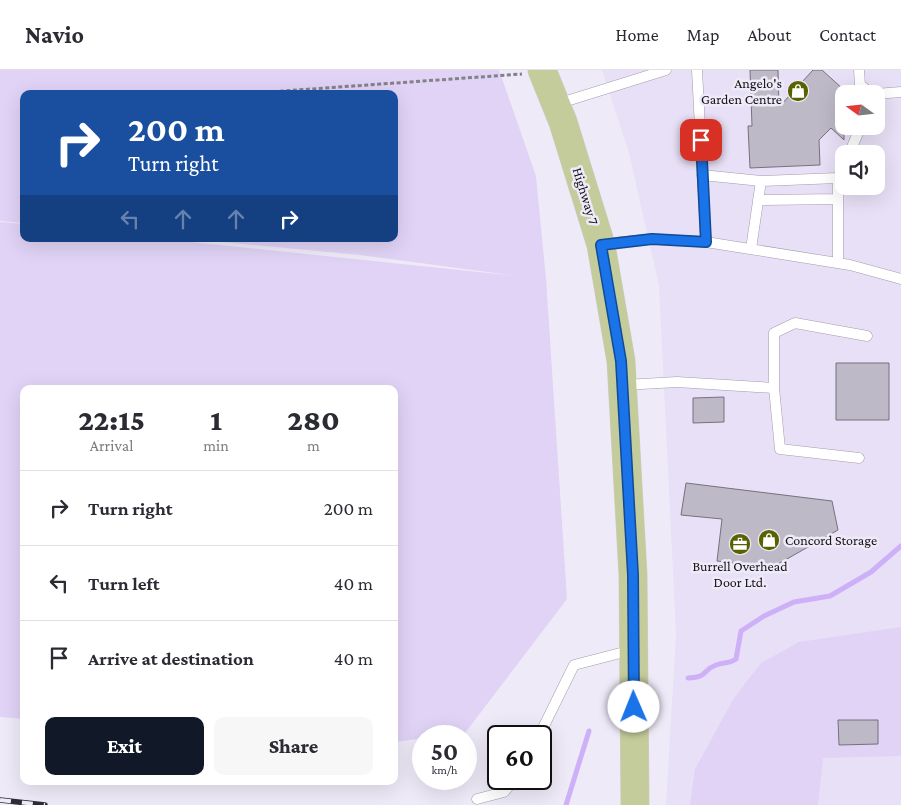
<!DOCTYPE html>
<style>
body{margin:0;font-family:"Crimson Pro",serif;background:#f7f7f7;color:#2b2b33;height:100vh;display:flex;flex-direction:column;font-size:19px;white-space:nowrap}
*{box-sizing:border-box;margin:0}
p{font-size:16px;color:#7c7c81}
.icon{flex:none;width:28px;height:28px;fill:none;stroke:currentColor;stroke-width:2;stroke-linecap:round;stroke-linejoin:round}
.map{position:relative;flex:1;overflow:hidden}
.drawer{position:absolute;left:20px;top:315px;width:378px;height:400px;display:flex;flex-direction:column;background:#fff;border-radius:10px;box-shadow:0 5px 20px #0002}
.drawer>*{flex:none}
.guide{position:absolute;left:20px;top:20px;width:378px;height:152px;border-radius:10px;box-shadow:0 5px 20px #0002;background:#1a4fa0;color:#fff;overflow:hidden}
.needle{width:32px;rotate:285deg}
.tools{position:absolute;left:835px;top:15px;display:grid;gap:10px}
.tools a{display:grid;place-items:center;width:50px;height:50px;border-radius:10px;background:#fff;box-shadow:0 5px 20px #0002;font-size:25px}
.speed{position:absolute;left:412px;top:655px;display:flex;gap:10px;font-size:25px;font-weight:700;text-align:center}
.speed>*{display:grid;place-content:center;width:65px;height:65px;border-radius:50%;background:#fff;box-shadow:0 5px 20px #0002;line-height:1}
.speed small{font-size:12px;font-weight:400}
.speed .limit{border:2px solid #111;border-radius:8px;background:#fff;color:#111}
.pin{position:absolute;display:grid;place-items:center;width:42px;height:42px;color:#fff;margin:-21px;border-radius:10px;box-shadow:0 2px 8px #0006}
.me{position:absolute;width:55px;margin:-28px;rotate:359deg;stroke-linejoin:round;filter:drop-shadow(0 0 4px #0008)}
.turn{display:flex;align-items:center;gap:18px;height:105px;padding:0 25px;font-size:22px}
.turn .icon{width:65px;height:65px;stroke-width:2.5}
.turn b{display:block;font-size:35px;line-height:42px}
.lanes{display:flex;align-items:center;height:48px;padding:0 25px;background:#0003;justify-content:center;gap:25px;direction:ltr}
.lanes .off{opacity:.35}
.eta{display:flex;justify-content:space-evenly;align-items:center;height:85px;text-align:center}
.eta b{font-size:30px;font-weight:800;line-height:35px}
.cta{display:flex;gap:10px;margin-top:auto;padding:10px 25px}
.cta a{flex:1;height:58px;border-radius:10px;background:#111827;color:#fff;font-size:20px;font-weight:800;line-height:58px;text-align:center}
.cta a+a{background:#f7f7f7;color:#2b2b33}
ul{padding:0;list-style:none}
li{display:flex;align-items:center;gap:15px;height:75px;padding:0 25px;border-top:1px solid #e1e1e2}
li div{flex:1}
li b{display:block;font-size:19px}
li em{font-style:normal}
header{display:flex;align-items:center;gap:30px;box-sizing:border-box;height:70px;padding:0 25px;background:#fff;border-bottom:1px solid #e1e1e2}
header strong{font-size:24px}
nav{display:flex;gap:28px;margin-inline-start:auto;font-size:18px}
.map>svg:first-child{display:block}
.built{fill:#e8e0f6;fill-rule:evenodd}
.green{fill:#e0d3f6}
.lines{fill:none;stroke-linecap:round;stroke-linejoin:round}
.stream{stroke:#cdb0f8;stroke-width:5}
.building{fill:#beb9c6;stroke:#76717e}
.lane-casing{stroke:#a19daa;stroke-width:11}
.primary-casing{stroke:#d0cfd0;stroke-width:29}
.path{stroke:#84818a;stroke-width:3;stroke-dasharray:4 2.5;stroke-linecap:butt}
.lane{stroke:#fff;stroke-width:10}
.primary{stroke:#c5cc9b;stroke-width:28}
.rail-casing{stroke:#2f2c33;stroke-width:5.5}
.rail{stroke:#efeaf8;stroke-width:4;stroke-dasharray:11;stroke-linecap:butt}
.route-casing{stroke:#114b97;stroke-width:12}
.route{stroke:#1a73e8;stroke-width:9}
.labels{text-anchor:middle;dominant-baseline:central;stroke-width:5;stroke-linejoin:round;paint-order:stroke}
.poi-label{font-size:14px;fill:#131116;stroke:#efeaf8;text-anchor:end}
.street-label{font-size:14px;fill:#131116;stroke:#efeaf8}
</style>
<header>
<strong>Navio</strong>
<nav><a>Home</a><a>Map</a><a>About</a><a>Contact</a></nav>
</header>
<div class="map">
<svg width="901" height="735" viewBox="0 0 901 735">
<rect width="100%" height="100%" fill="#efeaf8"/>
<path class="built" d="M 602,0 L 901,0 L 901,735 L 666,735 L 676,564 L 659,216 L 629,83 ZM 844,24 L 876,24 L 876,56 L 844,56 ZM 844,84 L 876,84 L 876,116 L 844,116 Z"/>
<path class="green" d="M 0,0 L 499,0 L 536,106 L 546,209 L 567,529 L 465,663 L 424,666 L 424,668 L 394,672 L 394,319 L 24,319 L 24,649 L 0,647 L 0,152 L 24,154 L 24,169 L 162,169 L 517,206 L 360,185 L 191,169 L 394,169 L 394,24 L 24,24 L 24,153 L 0,151 Z
M 901,557 L 901,686 L 823,688 L 818,735 L 690,735 L 695,699 L 734,628 L 761,593 L 799,572 Z"/>
<g class="lines">
<path class="stream" d="M 688,608 C 709,607 702,600 716,595 C 724,592 729,594 736,589 L 741,561 L 764,546 L 794,532 L 830,526 L 871,502 L 901,476
M 566,735 L 589,661"/>
</g>
<path class="building" d="M 750,0 L 778,0 L 779,37 L 813,0 L 822,0 L 844,20 L 844,70 L 831,58 L 819,70 L 820,95 L 750,98 L 748,56 L 752,56 Z
M 836,293 L 889,293 L 889,350 L 836,350 Z
M 724,327 L 724,352 L 693,353 L 693,328 Z
M 686,413 L 832,431 L 838,460 L 771,498 L 717,491 L 722,449 L 681,445 Z
M 838,650 L 878,650 L 878,674 L 839,675 Z"/>
<g class="lines">
<g class="lane-casing">
<path id="lane" d="M 859,0 L 860,15 L 873,24
M 876,24 L 901,22
M 557,34 L 666,0
M 849,84 L 861,56
M 702,105 L 761,111
M 838,108 L 844,95
M 758,130 L 838,129
M 706,172 L 850,195 L 901,209
M 602,174 L 652,169 L 706,172 L 697,0
M 751,179 L 761,111 L 838,108 L 838,193
M 624,315 L 677,312 L 774,318 L 780,379 L 859,388
M 774,318 L 774,263 L 795,253 L 867,266
M 539,666 L 574,595 L 632,580
M 477,729 L 504,722 L 515,709"/>
</g>
<g class="primary-casing">
<path id="primary" d="M 542,0 L 563,52 L 601,175 L 621,291 L 633,505 L 635,735"/>
</g>
<path class="path" d="M 241,24 L 522,4"/>
<use href="#lane" class="lane"/>
<use href="#primary" class="primary"/>
<g class="rail-casing">
<path id="rail" d="M 0,730 L 45,735"/>
</g>
<use href="#rail" class="rail"/>
</g>
<g class="lines">
<g class="route-casing">
<path id="route" d="M 634,637 L 633,505 L 621,291 L 601,175 L 652,169 L 706,172 L 701,70"/>
</g>
<use href="#route" class="route"/>
</g>
<defs>
<g id="shop-disc" transform="scale(1.125)"><circle r="9.5" fill="#596200" stroke="#efeaf8"/><path d="M-5-2.5h2.3a2.7 3.5 0 0 1 5.4 0H5L5.5 6h-11ZM-1.5-2.5h3a1.5 2.3 0 0 0-3 0Z" fill="#fff"/></g>
<g id="office-disc" transform="scale(1.125)"><circle r="9.5" fill="#596200" stroke="#efeaf8"/><path d="M-6-3h4V-5.5h4V-3h4V5H-6ZM-1-4.5V-3h2v-1.5ZM-6 0V1H6V0Z" fill="#fff"/></g>
</defs>
<g fill-rule="evenodd">
<use href="#shop-disc" x="798" y="21"/>
<use href="#shop-disc" x="769" y="470"/>
<use href="#office-disc" x="740" y="474"/>
</g>
<g class="labels">
<g class="poi-label">
<text x="782" y="13">Angelo's<tspan x="782" dy="16">Garden Centre</tspan></text>
<text x="785" y="470" text-anchor="start">Concord Storage</text>
<text x="740" y="496" text-anchor="middle">Burrell Overhead<tspan x="740" dy="16">Door Ltd.</tspan></text>
</g>
<g class="street-label">
<text transform="translate(586 126) rotate(73)">Highway 7</text>
</g>
</g>
</svg>
<div class="tools">
<a><svg class="needle" viewBox="-14 -14 28 28"><path d="M0-13l5 13h-10z" fill="#e53935"/><path d="M0 13l5-13h-10z" fill="#7c7c81"/></svg></a>
<a><svg class="icon" aria-label="sound" viewBox="0 0 24 24"><path d="M4 9h4l5-4v14l-5-4H4zM17 9q2 3 0 6"/></svg></a>
</div>
<div class="speed"><div>50<small>km/h</small></div><div class="limit">60</div></div>
<div class="pin" style="left:701px;top:70px;background:#d93025"><svg class="icon" aria-label="arrive" viewBox="0 0 24 24"><path d="M6 21V4h12l-3 4 3 4H6"/></svg></div>
<svg class="me" style="left:634px;top:637px" viewBox="-20 -20 40 40"><circle r="19" fill="#fff"/><path d="M0-13L10 11 0 6-10 11z" fill="#1a73e8"/></svg>
<div class="guide">
<div class="turn"><svg class="icon" aria-label="right" viewBox="0 0 24 24"><path d="M7 20v-9h11M14 6l5 5-5 5"/></svg><div><b>200 m</b>Turn right</div></div>
<div class="lanes"><svg class="icon off" aria-label="left" viewBox="0 0 24 24"><path d="M17 20v-9H6M10 6l-5 5 5 5"/></svg><svg class="icon off" aria-label="ahead" viewBox="0 0 24 24"><path d="M12 20V5M6 11l6-6 6 6"/></svg><svg class="icon off" aria-label="ahead" viewBox="0 0 24 24"><path d="M12 20V5M6 11l6-6 6 6"/></svg><svg class="icon" aria-label="right" viewBox="0 0 24 24"><path d="M7 20v-9h11M14 6l5 5-5 5"/></svg></div>
</div>
<section class="drawer">
<div class="eta">
<div><b>22:15</b><p>Arrival</p></div>
<div><b>1</b><p>min</p></div>
<div><b>280</b><p>m</p></div>
</div>
<ul>
<li><svg class="icon" aria-label="right" viewBox="0 0 24 24"><path d="M7 20v-9h11M14 6l5 5-5 5"/></svg><div><b>Turn right</b></div><em>200 m</em></li>
<li><svg class="icon" aria-label="left" viewBox="0 0 24 24"><path d="M17 20v-9H6M10 6l-5 5 5 5"/></svg><div><b>Turn left</b></div><em>40 m</em></li>
<li><svg class="icon" aria-label="arrive" viewBox="0 0 24 24"><path d="M6 21V4h12l-3 4 3 4H6"/></svg><div><b>Arrive at destination</b></div><em>40 m</em></li>
</ul>
<div class="cta"><a>Exit</a><a>Share</a></div>
</section>
</div>
